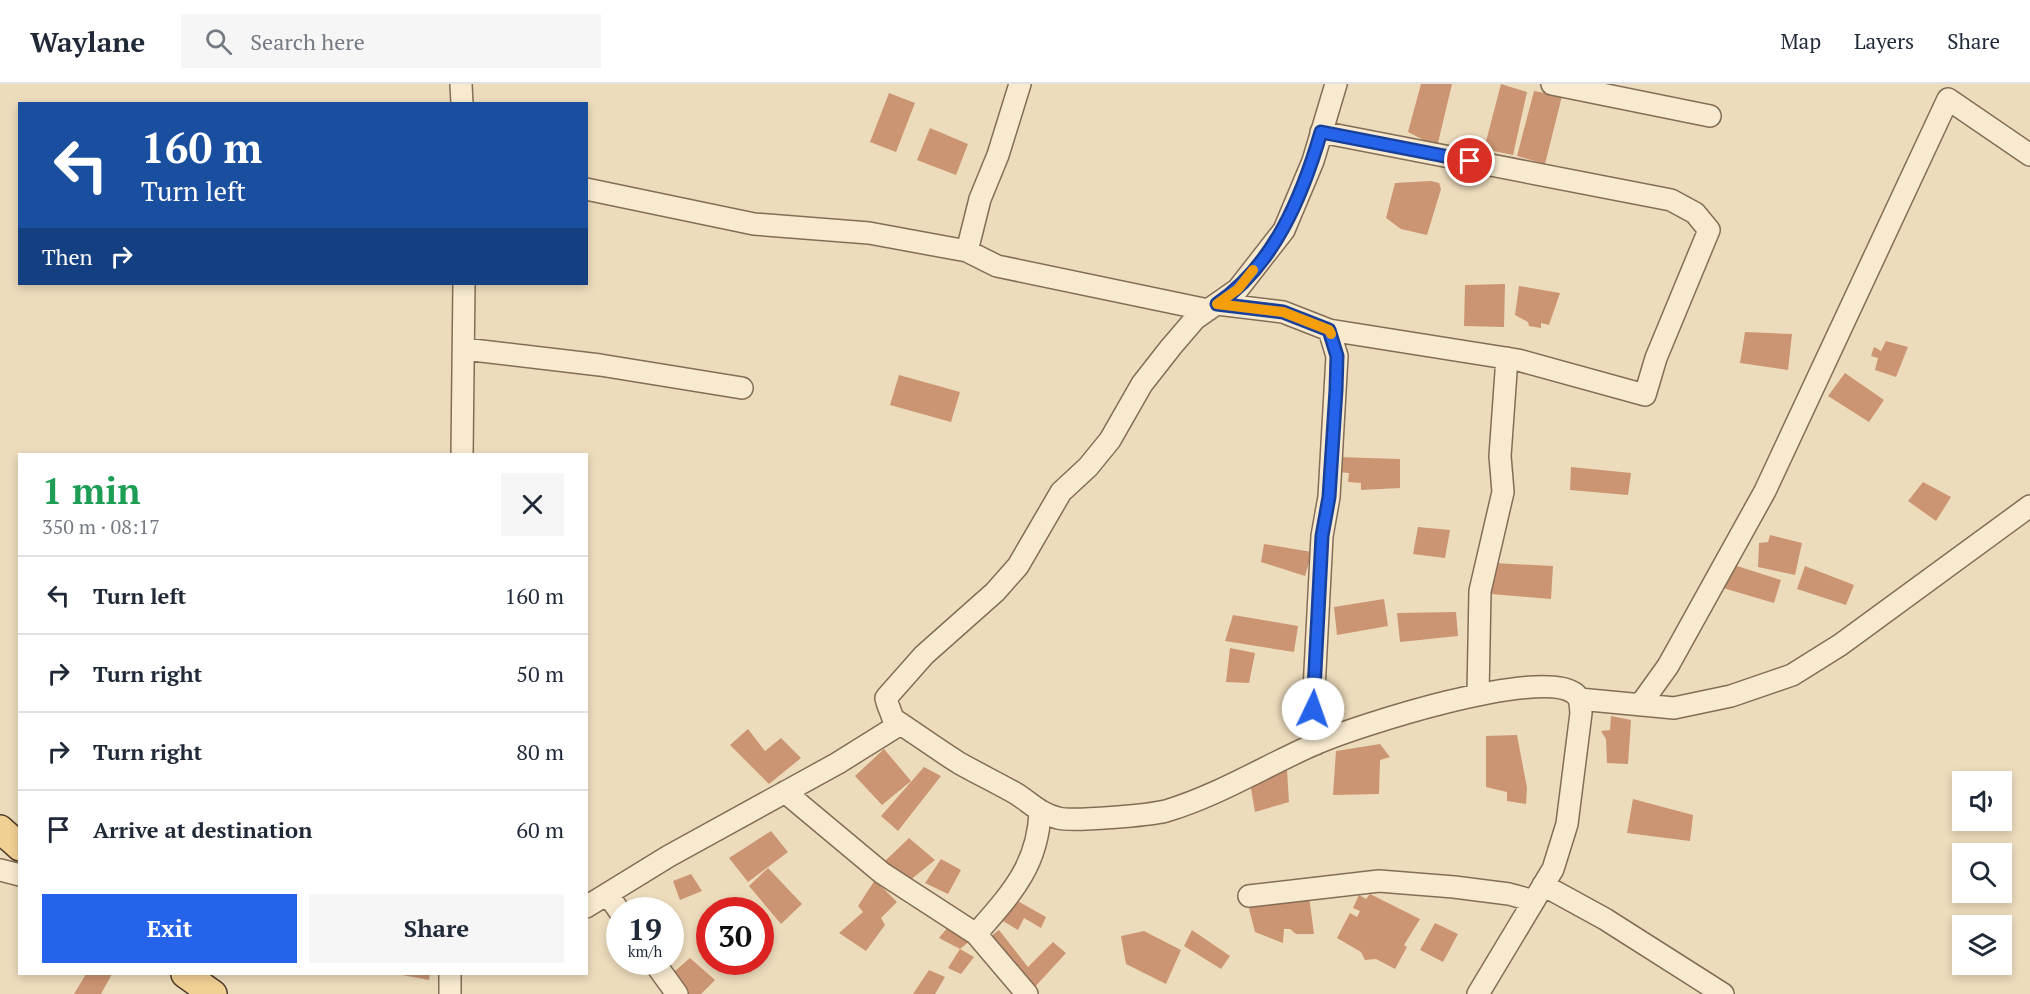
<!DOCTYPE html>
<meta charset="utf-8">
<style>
body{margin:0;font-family:"PT Serif",serif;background:#f6f6f7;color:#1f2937;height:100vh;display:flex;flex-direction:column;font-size:22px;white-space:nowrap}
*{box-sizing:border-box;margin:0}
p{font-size:20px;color:#747a83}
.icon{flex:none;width:33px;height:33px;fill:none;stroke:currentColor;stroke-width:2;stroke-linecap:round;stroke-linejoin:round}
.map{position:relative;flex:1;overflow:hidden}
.side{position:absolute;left:18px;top:369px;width:570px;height:522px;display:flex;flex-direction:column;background:#fff;border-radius:0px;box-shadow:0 3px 9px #0003}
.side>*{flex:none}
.banner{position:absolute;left:18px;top:18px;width:570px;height:183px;border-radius:0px;box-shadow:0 3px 9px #0003;background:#1a4fa0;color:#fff;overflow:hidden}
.controls{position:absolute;left:1952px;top:687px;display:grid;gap:12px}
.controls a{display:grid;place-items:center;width:60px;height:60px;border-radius:0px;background:#fff;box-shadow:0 3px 9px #0003;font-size:30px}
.speed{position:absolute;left:606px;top:813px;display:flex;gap:12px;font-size:30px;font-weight:700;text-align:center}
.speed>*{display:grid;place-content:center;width:78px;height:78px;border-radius:50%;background:#fff;box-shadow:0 3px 9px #0003;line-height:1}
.speed small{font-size:15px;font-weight:400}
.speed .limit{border:9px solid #d22;background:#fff;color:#111}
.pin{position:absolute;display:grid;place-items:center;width:51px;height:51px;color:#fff;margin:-26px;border:3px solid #fff;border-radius:50%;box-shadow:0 2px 6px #0007}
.me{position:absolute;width:66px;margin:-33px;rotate:3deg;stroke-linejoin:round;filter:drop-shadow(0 0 4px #0008)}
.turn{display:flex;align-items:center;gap:21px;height:126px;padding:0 24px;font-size:27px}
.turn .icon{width:78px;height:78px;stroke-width:2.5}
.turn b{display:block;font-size:42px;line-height:51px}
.then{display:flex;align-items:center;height:57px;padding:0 24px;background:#0003;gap:12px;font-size:22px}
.round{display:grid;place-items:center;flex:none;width:63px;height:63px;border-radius:0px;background:#f6f6f7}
.overview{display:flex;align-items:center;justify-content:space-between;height:102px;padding:0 24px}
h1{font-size:36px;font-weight:700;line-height:45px;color:#1e9e55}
.action{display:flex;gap:12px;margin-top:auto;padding:12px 24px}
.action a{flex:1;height:69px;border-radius:0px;background:#2563eb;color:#fff;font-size:24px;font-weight:700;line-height:69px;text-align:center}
.action a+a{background:#f6f6f7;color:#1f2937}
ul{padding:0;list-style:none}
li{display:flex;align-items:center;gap:18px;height:78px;padding:0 24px;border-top:2px solid #e0e1e3}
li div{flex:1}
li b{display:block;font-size:22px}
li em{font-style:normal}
header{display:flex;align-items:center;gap:36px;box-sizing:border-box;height:84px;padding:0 30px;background:#fff;border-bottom:2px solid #e0e1e3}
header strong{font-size:28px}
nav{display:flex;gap:33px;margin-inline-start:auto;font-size:21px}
.search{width:420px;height:54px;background:#f6f6f7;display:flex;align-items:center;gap:15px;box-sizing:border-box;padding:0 21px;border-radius:0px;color:#747a83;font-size:22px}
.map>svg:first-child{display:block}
.building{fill:#cb9472}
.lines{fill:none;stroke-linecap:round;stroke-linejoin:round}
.minor-casing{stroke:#846d56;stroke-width:24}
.major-casing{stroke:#513b2b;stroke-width:30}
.minor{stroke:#f8eacf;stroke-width:21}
.major{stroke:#f1d093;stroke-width:27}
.route-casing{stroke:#184099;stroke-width:15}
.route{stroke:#2563eb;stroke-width:10}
.slow{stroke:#f59e0b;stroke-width:10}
</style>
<header>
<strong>Waylane</strong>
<div class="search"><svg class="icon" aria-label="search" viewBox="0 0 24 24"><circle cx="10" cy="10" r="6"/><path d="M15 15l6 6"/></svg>Search here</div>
<nav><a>Map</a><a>Layers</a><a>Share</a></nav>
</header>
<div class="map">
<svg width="2030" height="910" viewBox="0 0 2030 910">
<rect width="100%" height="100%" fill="#eddcbc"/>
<path class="building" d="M 1421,0 L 1452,0 L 1437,63 L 1408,48 Z
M 1501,0 L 1527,8 L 1513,71 L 1484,65 Z
M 1534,7 L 1562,12 L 1545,80 L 1517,72 Z
M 889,9 L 915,19 L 896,68 L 870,58 Z
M 930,44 L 968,60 L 956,91 L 917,76 Z
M 1431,97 L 1439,99 L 1441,105 L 1427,151 L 1401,145 L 1386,134 L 1395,99 Z
M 1505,200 L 1504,243 L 1464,242 L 1465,201 Z
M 1519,202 L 1560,209 L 1549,241 L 1541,239 L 1541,244 L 1529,242 L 1528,238 L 1515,231 Z
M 1745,248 L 1792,250 L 1788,286 L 1740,279 Z
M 1886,257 L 1908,263 L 1896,293 L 1875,286 L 1878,274 L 1871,272 L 1874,263 L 1881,267 Z
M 1845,289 L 1884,316 L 1869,338 L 1828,312 Z
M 899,291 L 960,308 L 951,338 L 890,321 Z
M 1337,373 L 1400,375 L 1400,404 L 1361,406 L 1361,399 L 1348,398 L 1349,389 L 1336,388 Z
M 1571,383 L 1631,389 L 1628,411 L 1570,406 Z
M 1923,398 L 1951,413 L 1936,437 L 1908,417 Z
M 1418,443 L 1450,446 L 1445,474 L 1413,470 Z
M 1770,451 L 1802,459 L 1795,491 L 1758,483 L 1759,459 L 1768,458 Z
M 1264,460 L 1312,468 L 1305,492 L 1261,478 Z
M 1494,479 L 1553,482 L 1551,515 L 1491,510 Z
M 1731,480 L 1781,496 L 1774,519 L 1723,504 Z
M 1805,482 L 1854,501 L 1846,521 L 1797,505 Z
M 1384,515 L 1388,542 L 1337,551 L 1334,523 Z
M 1456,528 L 1458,552 L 1400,558 L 1397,529 Z
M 1233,531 L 1298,542 L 1294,568 L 1225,557 Z
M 1230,564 L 1255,569 L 1249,599 L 1226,598 Z
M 1611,632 L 1631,636 L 1628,680 L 1607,679 L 1606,655 L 1601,647 L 1610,646 Z
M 748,645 L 765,667 L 781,654 L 801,674 L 769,700 L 730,661 Z
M 1517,651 L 1527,704 L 1526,720 L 1507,717 L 1507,708 L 1486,703 L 1486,652 Z
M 1380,660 L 1390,673 L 1380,676 L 1379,710 L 1333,711 L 1336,667 Z
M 884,665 L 911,697 L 882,721 L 855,692 Z
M 924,683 L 941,692 L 898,747 L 881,732 Z
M 1287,686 L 1289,718 L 1255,728 L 1250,699 Z
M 1633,715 L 1693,731 L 1690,757 L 1627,749 Z
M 771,747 L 788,768 L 748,798 L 729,774 Z
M 909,754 L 935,776 L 909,797 L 884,778 Z
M 941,775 L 961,786 L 948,810 L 925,799 Z
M 768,784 L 802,820 L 781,840 L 749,802 Z
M 691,790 L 702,807 L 680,816 L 673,797 Z
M 875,796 L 897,818 L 881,834 L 885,841 L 866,867 L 839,849 L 863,828 L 858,822 Z
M 1370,810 L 1420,835 L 1404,861 L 1407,863 L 1395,885 L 1376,875 L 1365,876 L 1361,868 L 1337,854 L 1350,829 L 1357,833 L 1360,827 L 1353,824 L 1359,811 L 1366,815 Z
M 1309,812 L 1314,850 L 1296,850 L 1290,845 L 1284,845 L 1283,859 L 1255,848 L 1248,821 Z
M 1016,816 L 1046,833 L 1041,844 L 1024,834 L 1018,846 L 998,834 Z
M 1435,839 L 1458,850 L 1443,878 L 1420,866 Z
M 760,841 L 770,853 L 760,861 Z
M 948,843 L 970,857 L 960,865 L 939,854 Z
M 999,846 L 1028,883 L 1053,858 L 1066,869 L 1033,905 L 988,854 Z
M 1192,846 L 1230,872 L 1221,885 L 1184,862 Z
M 1144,847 L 1181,866 L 1166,900 L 1126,880 L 1121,852 Z
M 960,865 L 974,873 L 961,890 L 948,884 Z
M 690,874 L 715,896 L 701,910 L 685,910 L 668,893 Z
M 929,886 L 945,893 L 935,910 L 913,910 Z
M 86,890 L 112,890 L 101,910 L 74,910 Z
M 397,890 L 430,890 L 429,896 Z"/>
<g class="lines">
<g class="minor-casing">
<path id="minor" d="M 461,0 L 462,20
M 1552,0 L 1710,32
M 586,105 L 754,140 L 869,149 L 967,167 L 997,182 L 1208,226
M 967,167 L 980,115 L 998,71 L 1020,0
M 1217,220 L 1283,228 L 1329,246 L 1518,276 L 1645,311 L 1656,274 L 1709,146 L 1695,129 L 1671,116 L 1321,48
M 464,265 L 600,281 L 742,304
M 462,370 L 464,200
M 1478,610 L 1480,507 L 1503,408 L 1500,372 L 1507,274
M 1579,615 L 1674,624 L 1731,612 L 1792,591 L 1840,561 L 2030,422
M 1640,621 L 1668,582 L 1765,407 L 1948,15 L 2030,71
M 895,636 C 916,650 937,665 959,679 C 977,689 997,699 1015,709 C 1030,718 1040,730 1058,734 C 1073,738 1150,731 1166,727 C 1219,711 1265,682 1315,660 C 1356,642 1539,583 1574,609 C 1581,614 1580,621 1581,629 L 1567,740 L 1553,785 L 1478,910
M 1316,660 L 1313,625 L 1322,452 L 1329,413 L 1337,272 L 1329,246
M 785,708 L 882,789 L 976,850 C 1010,811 1038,782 1040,728
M 0,786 L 20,791
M 1543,801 L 1605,835 L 1723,910
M 608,811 L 620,828
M 1249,812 L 1379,797 L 1454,803 L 1509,810 L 1534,817
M 586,823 L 669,772 L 838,679 L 894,644 C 895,633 888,625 886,614 L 924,571 L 995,508 L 1018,482 L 1061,408 L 1088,383 L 1110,356 L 1142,300 L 1171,263 L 1195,235 L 1238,205 L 1284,146 L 1313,77 L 1336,0
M 976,850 L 1027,910
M 654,878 L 677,910
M 450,910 L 450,890"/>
</g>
<g class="major-casing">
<path id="major" d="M 0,745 L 20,763
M 185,890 L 213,910"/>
</g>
<use href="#minor" class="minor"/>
<use href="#major" class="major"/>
</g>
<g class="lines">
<g class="route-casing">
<path id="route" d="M 1313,625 L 1322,452 L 1329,413 L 1336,306 L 1337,272 L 1329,246 L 1283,228 L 1217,220 C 1274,181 1302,113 1321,48 L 1470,77"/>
</g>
<use href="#route" class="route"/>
<path class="slow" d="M 1253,186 L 1238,205 L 1217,220 L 1283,228 L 1329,246 L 1331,250"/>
</g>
</svg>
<div class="controls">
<a><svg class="icon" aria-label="sound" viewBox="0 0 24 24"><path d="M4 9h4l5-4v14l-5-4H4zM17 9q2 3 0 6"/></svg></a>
<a><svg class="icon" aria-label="search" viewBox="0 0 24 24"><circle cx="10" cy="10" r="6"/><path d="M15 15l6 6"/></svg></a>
<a><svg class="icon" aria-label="layers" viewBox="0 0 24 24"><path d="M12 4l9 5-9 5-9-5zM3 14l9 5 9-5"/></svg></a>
</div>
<div class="speed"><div>19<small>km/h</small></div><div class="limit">30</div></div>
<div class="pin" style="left:1470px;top:77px;background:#d93025"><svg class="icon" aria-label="arrive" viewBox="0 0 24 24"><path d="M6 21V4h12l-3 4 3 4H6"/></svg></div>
<svg class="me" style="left:1313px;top:625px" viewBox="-20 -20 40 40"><circle r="19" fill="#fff"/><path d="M0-13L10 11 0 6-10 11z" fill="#2563eb"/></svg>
<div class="banner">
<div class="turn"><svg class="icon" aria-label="left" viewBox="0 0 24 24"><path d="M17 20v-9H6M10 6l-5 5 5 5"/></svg><div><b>160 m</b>Turn left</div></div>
<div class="then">Then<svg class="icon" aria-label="right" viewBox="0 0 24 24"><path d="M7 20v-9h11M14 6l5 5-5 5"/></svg></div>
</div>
<section class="side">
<div class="overview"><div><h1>1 min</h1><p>350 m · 08:17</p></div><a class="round"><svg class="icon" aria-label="close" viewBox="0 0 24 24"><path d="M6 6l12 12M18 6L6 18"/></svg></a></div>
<ul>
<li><svg class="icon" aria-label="left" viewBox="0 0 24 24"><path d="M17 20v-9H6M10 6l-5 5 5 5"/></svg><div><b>Turn left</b></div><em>160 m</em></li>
<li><svg class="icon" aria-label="right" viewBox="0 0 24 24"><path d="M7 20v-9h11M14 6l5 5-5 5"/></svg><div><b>Turn right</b></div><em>50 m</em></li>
<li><svg class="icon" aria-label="right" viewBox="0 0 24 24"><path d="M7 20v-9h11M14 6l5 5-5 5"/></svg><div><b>Turn right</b></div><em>80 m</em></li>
<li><svg class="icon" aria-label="arrive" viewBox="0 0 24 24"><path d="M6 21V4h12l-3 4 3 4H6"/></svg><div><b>Arrive at destination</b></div><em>60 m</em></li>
</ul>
<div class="action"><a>Exit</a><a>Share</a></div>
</section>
</div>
